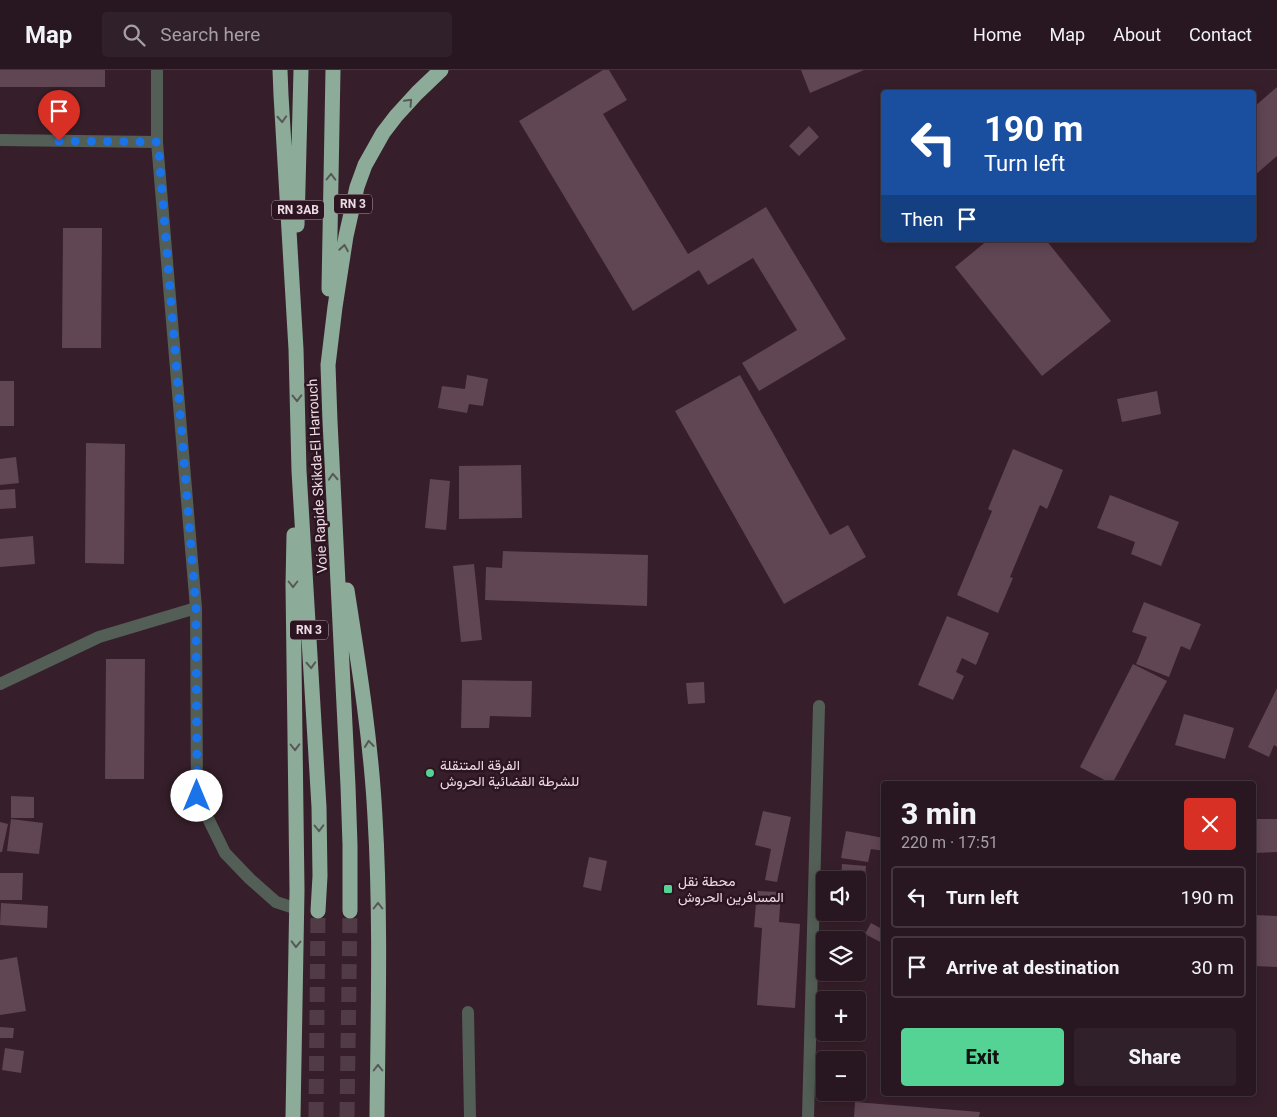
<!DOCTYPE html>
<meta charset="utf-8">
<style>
body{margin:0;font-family:Roboto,Vazirmatn,sans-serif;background:#302029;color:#f1f3f6;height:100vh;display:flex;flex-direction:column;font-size:19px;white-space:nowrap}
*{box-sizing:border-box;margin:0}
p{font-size:16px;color:#a59fa5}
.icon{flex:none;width:28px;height:28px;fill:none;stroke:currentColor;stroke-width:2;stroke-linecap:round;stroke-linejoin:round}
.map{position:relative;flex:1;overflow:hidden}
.sheet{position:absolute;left:881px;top:711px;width:375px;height:315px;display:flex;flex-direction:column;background:#281720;border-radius:5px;box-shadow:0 2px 12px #0003,0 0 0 1px #44363e}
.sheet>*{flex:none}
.guide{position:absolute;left:881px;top:20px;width:375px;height:152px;border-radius:5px;box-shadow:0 2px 12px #0003,0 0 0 1px #44363e;background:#1a4fa0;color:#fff;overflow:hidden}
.fabs{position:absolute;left:816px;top:801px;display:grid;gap:10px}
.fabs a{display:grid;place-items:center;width:50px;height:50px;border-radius:5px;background:#281720;box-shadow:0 2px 12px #0003,0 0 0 1px #44363e;font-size:25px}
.pin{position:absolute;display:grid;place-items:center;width:42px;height:42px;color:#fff;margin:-51px -21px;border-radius:50% 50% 50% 0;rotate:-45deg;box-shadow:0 0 5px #0007}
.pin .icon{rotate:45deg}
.me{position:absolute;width:55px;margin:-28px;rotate:0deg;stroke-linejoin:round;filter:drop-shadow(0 0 4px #0008)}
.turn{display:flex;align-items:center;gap:18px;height:105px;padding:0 20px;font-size:22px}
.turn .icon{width:65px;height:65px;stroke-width:2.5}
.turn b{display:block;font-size:35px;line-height:42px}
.then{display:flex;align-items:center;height:48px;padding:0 20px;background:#0003;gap:10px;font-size:19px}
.round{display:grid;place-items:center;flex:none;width:52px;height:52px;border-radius:5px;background:#302029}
.headline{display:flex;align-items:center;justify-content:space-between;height:85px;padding:0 20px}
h1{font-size:30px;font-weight:800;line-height:38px}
.primary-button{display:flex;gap:10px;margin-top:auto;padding:10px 20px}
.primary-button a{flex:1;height:58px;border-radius:5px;background:#54d395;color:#111;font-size:20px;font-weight:800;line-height:58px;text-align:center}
.primary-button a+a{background:#302029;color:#f1f3f6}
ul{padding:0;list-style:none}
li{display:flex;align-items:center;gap:15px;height:62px;margin:0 10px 8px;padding:0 10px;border:2px solid #44363e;border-radius:5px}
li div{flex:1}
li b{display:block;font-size:19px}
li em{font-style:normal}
header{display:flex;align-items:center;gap:30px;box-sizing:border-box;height:70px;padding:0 25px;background:#281720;border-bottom:1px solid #44363e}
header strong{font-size:24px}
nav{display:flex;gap:28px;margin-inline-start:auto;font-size:18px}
.search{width:350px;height:45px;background:#302029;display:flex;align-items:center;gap:12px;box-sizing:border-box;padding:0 18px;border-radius:5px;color:#a59fa5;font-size:19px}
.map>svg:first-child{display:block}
.building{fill:#604552}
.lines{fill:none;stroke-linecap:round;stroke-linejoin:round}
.highway-tunnel{stroke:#513b46;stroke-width:15;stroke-dasharray:15 8;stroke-linecap:butt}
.lane{stroke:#535e57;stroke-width:12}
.street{stroke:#535e57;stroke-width:12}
.highway{stroke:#8dab99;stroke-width:15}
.oneway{stroke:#585857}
.route{stroke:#1a73e8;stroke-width:9;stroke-dasharray:0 16.2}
.poi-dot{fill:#54d395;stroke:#2c1521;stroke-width:2}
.labels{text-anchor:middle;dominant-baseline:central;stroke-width:5;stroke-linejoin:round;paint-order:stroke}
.shield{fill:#2c1521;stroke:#b2a0a9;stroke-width:1}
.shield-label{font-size:12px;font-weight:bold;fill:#ecdce3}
.street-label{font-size:14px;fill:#ecdce3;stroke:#2c1521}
.poi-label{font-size:14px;fill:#ecdce3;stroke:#2c1521;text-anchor:start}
</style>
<header>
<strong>Map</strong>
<div class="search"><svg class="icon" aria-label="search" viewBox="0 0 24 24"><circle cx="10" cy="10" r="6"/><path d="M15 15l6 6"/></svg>Search here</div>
<nav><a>Home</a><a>Map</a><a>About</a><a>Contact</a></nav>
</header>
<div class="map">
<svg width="1277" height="1047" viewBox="0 0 1277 1047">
<rect width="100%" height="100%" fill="#361f2a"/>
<path class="building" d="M 0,0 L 105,0 L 105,17 L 0,17 Z
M 603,0 L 609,0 L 627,30 L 603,44 L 688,184 L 766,137 L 846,269 L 759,321 L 742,293 L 797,260 L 753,188 L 708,215 L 699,200 L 633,241 L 519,51 Z
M 801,0 L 864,0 L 810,23 Z
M 1277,17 L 1277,86 L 1254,106 L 1254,37 Z
M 809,56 L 819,67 L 799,86 L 789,76 Z
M 63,158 L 102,158 L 101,278 L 62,278 Z
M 988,170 L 1046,170 L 1111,251 L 1042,306 L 955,197 Z
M 467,305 L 488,309 L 483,336 L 469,334 L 467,343 L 438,338 L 442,316 L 465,319 Z
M 740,305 L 830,465 L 848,455 L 866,487 L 784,534 L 675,341 Z
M 0,311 L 14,311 L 14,356 L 0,356 Z
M 1157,321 L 1161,344 L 1122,352 L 1117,329 Z
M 86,373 L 125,374 L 124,494 L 85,493 Z
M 1013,379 L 1063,400 L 1047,439 L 1040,435 L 1010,507 L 1013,508 L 998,543 L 957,525 L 992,441 L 988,439 Z
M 16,387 L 19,413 L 0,415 L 0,389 Z
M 521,395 L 522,448 L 459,449 L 459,396 Z
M 430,409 L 450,411 L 446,460 L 425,458 Z
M 15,419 L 16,438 L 0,439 L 0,420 Z
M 1110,425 L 1179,452 L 1161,496 L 1131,484 L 1135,472 L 1097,458 Z
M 33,466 L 35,494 L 0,497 L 0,469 Z
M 503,481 L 648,485 L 647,536 L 485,530 L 486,497 L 502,498 Z
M 474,494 L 482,570 L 461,572 L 453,496 Z
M 1144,532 L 1201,554 L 1190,580 L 1181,576 L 1169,607 L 1136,594 L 1147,567 L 1132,562 Z
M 947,546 L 989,563 L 976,595 L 962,588 L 956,602 L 964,606 L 953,630 L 918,615 Z
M 106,589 L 145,589 L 144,709 L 105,709 Z
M 1133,594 L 1167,611 L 1112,714 L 1080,697 Z
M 462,610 L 532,611 L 531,647 L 490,646 L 489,658 L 461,658 Z
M 704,612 L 705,633 L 688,634 L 686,613 Z
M 1277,618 L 1277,677 L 1274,675 L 1269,687 L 1248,677 Z
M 1184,644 L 1234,658 L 1225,689 L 1175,675 Z
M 11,726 L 34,727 L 34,748 L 11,748 Z
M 763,741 L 791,747 L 777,812 L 765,810 L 771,779 L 755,775 Z
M 11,749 L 43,753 L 39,784 L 7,781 Z
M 1254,749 L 1277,749 L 1277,782 L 1254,783 Z
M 0,752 L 8,754 L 2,782 L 0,782 Z
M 846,761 L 884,768 L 884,781 L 871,779 L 868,792 L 841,788 Z
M 589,787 L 607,791 L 601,821 L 583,817 Z
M 842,794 L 866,796 L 864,820 L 858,820 L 858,810 L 841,810 Z
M 0,803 L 23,803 L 22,830 L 0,830 Z
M 757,821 L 781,822 L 779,852 L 800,854 L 795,938 L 757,935 L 762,858 L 754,857 Z
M 1,833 L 48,836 L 47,858 L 0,855 Z
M 1254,845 L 1277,846 L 1277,897 L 1254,896 Z
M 871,853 L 884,860 L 884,874 L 865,864 Z
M 17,887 L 26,941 L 0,945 L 0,890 Z
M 0,957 L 14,958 L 13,968 L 0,968 Z
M 5,978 L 24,981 L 21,1003 L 2,1000 Z
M 855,1032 L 980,1042 L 979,1047 L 854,1047 Z"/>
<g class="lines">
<path class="highway-tunnel" d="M 316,1047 L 318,841
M 347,1047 L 350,841"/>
<path class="lane" d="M 468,942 L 470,1047"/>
<path class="street" d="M 157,0 L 157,72 L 196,538 L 197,726 L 225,783 L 250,809 L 276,832 L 297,839
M 0,70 L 157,72
M 0,614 L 99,567 L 196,538
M 808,1047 L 819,636"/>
<path class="highway" d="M 280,0 L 281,25 L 296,279 L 299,401 L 319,737 L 320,806 L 318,841
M 297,155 L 301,0
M 329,219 L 333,0
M 347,520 C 359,596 371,671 375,747 C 381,847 378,947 377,1047
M 350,841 L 350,775 L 348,716 L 330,351 L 328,295 L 335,237 L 346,166 L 357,117 L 365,95 L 383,63 L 396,46 L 417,23 L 441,0
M 293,1047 L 297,820 L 293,515 L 294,465"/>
</g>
<defs><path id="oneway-chevron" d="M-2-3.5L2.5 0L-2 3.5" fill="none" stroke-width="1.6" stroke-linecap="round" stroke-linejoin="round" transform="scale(1.25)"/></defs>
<g class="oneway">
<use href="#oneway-chevron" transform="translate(409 32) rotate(-47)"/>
<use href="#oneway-chevron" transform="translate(282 49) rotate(87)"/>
<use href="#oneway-chevron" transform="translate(331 107) rotate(-89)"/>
<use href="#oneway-chevron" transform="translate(344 178) rotate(-81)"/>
<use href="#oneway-chevron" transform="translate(297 328) rotate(89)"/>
<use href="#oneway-chevron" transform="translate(333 407) rotate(-93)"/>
<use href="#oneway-chevron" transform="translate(293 514) rotate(90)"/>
<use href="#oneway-chevron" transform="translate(311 595) rotate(87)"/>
<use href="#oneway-chevron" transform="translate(369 674) rotate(-96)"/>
<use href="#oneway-chevron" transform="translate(295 677) rotate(89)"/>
<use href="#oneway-chevron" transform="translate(319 758) rotate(89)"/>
<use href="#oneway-chevron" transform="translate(378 836) rotate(-90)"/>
<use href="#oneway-chevron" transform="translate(296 874) rotate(91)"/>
<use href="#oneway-chevron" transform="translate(378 998) rotate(-90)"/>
</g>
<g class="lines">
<path class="route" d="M 59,71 L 158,72 L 196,538 L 197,726"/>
</g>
<g class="poi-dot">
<circle cx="430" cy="703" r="5"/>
<rect x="663" y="814" width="10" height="10" rx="2.5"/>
</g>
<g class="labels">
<g class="shield">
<rect x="334" y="124.5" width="38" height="19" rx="4"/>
<rect x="272" y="130.5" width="52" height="19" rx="4"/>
<rect x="290" y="550.5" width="38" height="19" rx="4"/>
</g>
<g class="shield-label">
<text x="353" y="134">RN 3</text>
<text x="298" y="140">RN 3AB</text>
<text x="309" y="560">RN 3</text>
</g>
<g class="street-label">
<text transform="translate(317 406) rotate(-93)">Voie Rapide Skikda-El Harrouch</text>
</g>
<g class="poi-label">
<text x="440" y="695">الفرقة المتنقلة<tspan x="440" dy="16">للشرطة القضائية الحروش</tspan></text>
<text x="678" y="811">محطة نقل<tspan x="678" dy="16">المسافرين الحروش</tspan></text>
</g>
</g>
</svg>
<div class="fabs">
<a><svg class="icon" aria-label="sound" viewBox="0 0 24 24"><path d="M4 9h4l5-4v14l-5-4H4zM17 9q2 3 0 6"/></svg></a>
<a><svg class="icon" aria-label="layers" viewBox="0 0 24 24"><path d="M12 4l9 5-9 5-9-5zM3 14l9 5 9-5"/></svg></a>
<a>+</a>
<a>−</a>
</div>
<div class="pin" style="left:59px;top:71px;background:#d93025"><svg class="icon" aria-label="arrive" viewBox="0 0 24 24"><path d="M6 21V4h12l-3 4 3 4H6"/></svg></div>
<svg class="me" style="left:197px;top:726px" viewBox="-20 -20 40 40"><circle r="19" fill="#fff"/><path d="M0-13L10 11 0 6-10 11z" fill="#1a73e8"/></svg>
<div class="guide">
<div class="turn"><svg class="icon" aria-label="left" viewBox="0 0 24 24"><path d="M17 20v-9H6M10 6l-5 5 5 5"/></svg><div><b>190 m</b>Turn left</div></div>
<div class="then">Then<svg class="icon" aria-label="arrive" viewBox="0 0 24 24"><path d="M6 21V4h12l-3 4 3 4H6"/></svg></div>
</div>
<section class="sheet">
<div class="headline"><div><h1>3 min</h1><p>220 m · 17:51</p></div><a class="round" style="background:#d93025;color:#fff"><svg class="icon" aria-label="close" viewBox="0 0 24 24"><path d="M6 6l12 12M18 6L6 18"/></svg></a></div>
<ul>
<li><svg class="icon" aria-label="left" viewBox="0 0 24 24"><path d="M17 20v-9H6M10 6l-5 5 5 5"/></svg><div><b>Turn left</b></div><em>190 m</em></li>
<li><svg class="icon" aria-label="arrive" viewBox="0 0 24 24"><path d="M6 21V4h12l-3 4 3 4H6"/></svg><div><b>Arrive at destination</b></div><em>30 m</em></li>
</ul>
<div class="primary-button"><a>Exit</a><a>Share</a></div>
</section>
</div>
